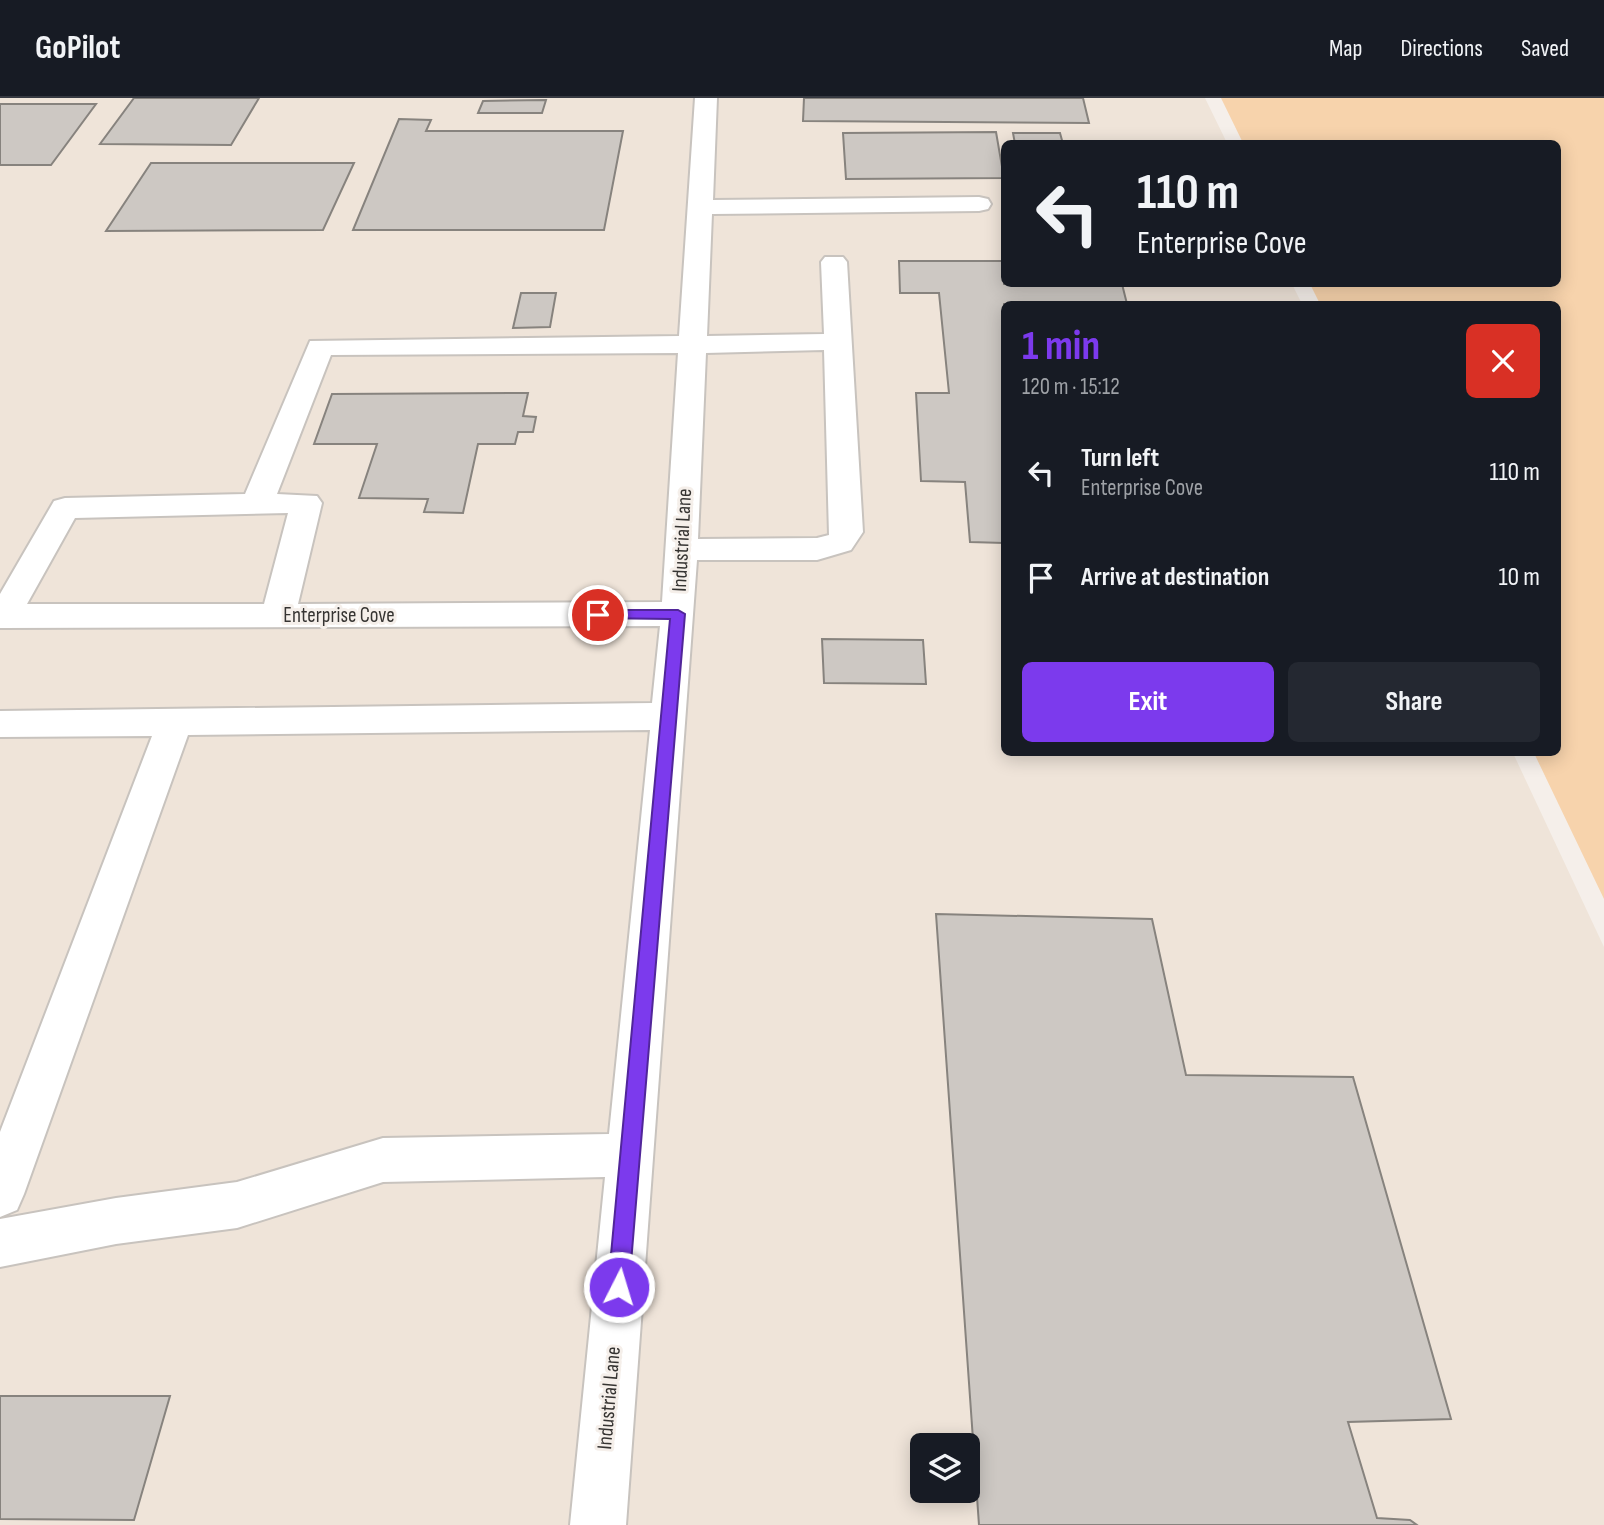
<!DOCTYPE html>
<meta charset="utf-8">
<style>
body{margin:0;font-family:"Sofia Sans Condensed",sans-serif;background:#242831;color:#f1f3f6;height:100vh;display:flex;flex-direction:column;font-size:26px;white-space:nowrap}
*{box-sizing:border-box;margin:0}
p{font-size:23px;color:#9ea1a6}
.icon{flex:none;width:38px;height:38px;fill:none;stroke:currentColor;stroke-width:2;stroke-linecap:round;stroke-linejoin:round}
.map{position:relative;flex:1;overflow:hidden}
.drawer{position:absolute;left:1001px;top:203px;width:560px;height:455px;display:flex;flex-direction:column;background:#171b24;border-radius:10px;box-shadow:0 4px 18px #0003}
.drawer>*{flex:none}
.banner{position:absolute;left:1001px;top:42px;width:560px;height:147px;border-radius:10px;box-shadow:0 4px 18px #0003;background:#171b24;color:#f1f3f6;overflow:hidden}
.controls{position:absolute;left:910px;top:1335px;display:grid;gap:14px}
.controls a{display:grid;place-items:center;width:70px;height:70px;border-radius:10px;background:#171b24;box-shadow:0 4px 18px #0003;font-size:35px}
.pin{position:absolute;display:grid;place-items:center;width:60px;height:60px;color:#fff;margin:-30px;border:4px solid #fff;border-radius:50%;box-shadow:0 2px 7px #0007}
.me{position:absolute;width:77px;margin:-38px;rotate:5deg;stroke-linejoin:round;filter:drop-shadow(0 0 5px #0008)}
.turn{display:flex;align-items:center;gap:24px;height:147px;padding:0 21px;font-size:32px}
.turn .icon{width:91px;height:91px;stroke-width:2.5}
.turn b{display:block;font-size:49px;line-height:60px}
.round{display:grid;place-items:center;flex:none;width:74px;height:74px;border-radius:10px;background:#242831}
.head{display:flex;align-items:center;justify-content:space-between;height:119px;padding:0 21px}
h1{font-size:42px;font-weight:700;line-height:52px;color:#7c3aed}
.action{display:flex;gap:14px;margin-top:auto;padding:14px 21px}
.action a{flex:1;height:80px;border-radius:10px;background:#7c3aed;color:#fff;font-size:28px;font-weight:700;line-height:80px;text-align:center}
.action a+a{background:#242831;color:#f1f3f6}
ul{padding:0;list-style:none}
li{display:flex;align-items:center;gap:21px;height:105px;padding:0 21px}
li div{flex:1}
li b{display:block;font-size:26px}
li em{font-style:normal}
header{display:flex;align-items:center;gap:42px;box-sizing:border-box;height:98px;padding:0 35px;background:#171b24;border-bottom:2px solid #363941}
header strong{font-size:33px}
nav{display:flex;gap:38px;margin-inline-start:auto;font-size:24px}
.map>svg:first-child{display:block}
.built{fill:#efe4d9;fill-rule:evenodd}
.green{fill:#f7d3ac}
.building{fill:#cdc8c3;stroke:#87837e;stroke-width:2}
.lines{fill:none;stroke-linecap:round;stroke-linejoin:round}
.minor-casing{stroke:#c8c3be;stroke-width:4}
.minor{fill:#fff;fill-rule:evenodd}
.route{fill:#7c3aed;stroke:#51269a;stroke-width:2}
.labels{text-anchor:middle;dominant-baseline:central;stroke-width:6;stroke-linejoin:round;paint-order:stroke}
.street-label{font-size:21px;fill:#363432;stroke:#f5efea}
</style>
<header>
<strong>GoPilot</strong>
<nav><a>Map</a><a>Directions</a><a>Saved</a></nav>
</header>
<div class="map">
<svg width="1604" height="1427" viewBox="0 0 1604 1427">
<rect width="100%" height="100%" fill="#f5efea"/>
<path class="built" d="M 0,0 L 1205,0 L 1227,45 L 1004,46 L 1004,186 L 1292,186 L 1302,206 L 1004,206 L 1004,654 L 1513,655 L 1604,849 L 1604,1427 L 0,1427 ZM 922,1348 L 968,1348 L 968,1393 L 922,1393 Z"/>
<path class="green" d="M 1221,0 L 1604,0 L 1604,801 L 1534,655 L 1558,654 L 1558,206 L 1320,206 L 1310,186 L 1558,186 L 1558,46 L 1243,45 Z"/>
<path class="building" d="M 134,0 L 259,0 L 231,47 L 100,46 Z
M 804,0 L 1083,0 L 1089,25 L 803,23 Z
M 546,2 L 542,15 L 478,15 L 483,3 Z
M 0,6 L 96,6 L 51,67 L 0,67 Z
M 399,21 L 431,22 L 426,33 L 623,33 L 604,132 L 353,132 Z
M 996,34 L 1004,80 L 846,81 L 843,35 Z
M 1013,35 L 1060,35 L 1063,46 L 1015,46 Z
M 151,65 L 354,65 L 323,132 L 106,133 Z
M 899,163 L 1004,163 L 1004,186 L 1122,186 L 1127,206 L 1004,206 L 1004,445 L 970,444 L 965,384 L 921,383 L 916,295 L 949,295 L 939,195 L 900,195 Z
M 521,195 L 556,195 L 550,229 L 513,230 Z
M 528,295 L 523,318 L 536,319 L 533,334 L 518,334 L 515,346 L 478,346 L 463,415 L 424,414 L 428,401 L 359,400 L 377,346 L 314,346 L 332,296 Z
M 822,541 L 923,542 L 926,586 L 824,585 Z
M 936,816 L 1152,821 L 1186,977 L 1353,979 L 1451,1321 L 1348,1324 L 1377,1420 L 1410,1422 L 1417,1427 L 979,1427 Z
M 0,1298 L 170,1298 L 134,1422 L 0,1421 Z"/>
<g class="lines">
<g class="minor-casing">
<path id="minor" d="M 695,0 L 717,0 L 713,102 L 979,99 L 988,101 L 991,106 L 988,111 L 979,113 L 712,116 L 707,238 L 824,236 L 821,164 L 825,159 L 843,159 L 847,164 L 863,434 L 851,452 L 817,462 L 697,462 L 626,1427 L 570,1427 L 605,1079 L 383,1084 L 237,1130 L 116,1146 L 0,1169 L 0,1121 L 116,1100 L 237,1084 L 383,1040 L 609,1036 L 650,632 L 188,637 L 24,1096 L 17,1112 L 0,1119 L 0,1034 L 152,638 L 0,639 L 0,613 L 652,605 L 660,528 L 0,530 L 0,496 L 54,403 L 65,400 L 245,396 L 310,243 L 679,238 ZM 824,252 L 829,437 L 817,440 L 698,441 L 706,255 ZM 678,255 L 662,504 L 298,506 L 322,405 L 317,398 L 277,396 L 331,257 ZM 288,415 L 264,506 L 27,506 L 75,420 Z"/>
</g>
<use href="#minor" class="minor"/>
</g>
<path class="route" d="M 598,512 L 678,512 L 685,516 L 629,1189 L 626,1197 L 619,1200 L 611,1197 L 608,1189 L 670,521 L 593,520 L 591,517 Z"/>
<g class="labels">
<g class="street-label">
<text transform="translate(682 442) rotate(-87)">Industrial Lane</text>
<text x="339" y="517">Enterprise Cove</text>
<text transform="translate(609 1300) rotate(-85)">Industrial Lane</text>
</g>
</g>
</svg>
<div class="controls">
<a><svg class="icon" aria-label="layers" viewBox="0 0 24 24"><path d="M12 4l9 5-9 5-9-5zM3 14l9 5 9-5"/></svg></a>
</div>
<div class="pin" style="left:598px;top:517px;background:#d93025"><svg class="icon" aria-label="arrive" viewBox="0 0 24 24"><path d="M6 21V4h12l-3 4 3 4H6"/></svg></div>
<svg class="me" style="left:619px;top:1189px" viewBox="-20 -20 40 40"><circle r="17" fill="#7c3aed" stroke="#fff" stroke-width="3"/><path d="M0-11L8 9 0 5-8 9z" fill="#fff"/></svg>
<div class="banner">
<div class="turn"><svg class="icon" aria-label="left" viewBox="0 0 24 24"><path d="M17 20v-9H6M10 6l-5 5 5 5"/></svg><div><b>110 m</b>Enterprise Cove</div></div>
</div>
<section class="drawer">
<div class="head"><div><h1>1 min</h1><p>120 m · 15:12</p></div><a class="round" style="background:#d93025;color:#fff"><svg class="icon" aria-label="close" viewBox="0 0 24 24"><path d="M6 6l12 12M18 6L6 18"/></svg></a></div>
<ul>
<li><svg class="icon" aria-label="left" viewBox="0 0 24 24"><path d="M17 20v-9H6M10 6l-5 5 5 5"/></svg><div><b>Turn left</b><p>Enterprise Cove</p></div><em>110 m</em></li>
<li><svg class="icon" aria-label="arrive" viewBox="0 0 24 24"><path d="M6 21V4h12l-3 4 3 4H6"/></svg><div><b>Arrive at destination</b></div><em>10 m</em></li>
</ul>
<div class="action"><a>Exit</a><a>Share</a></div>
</section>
</div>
